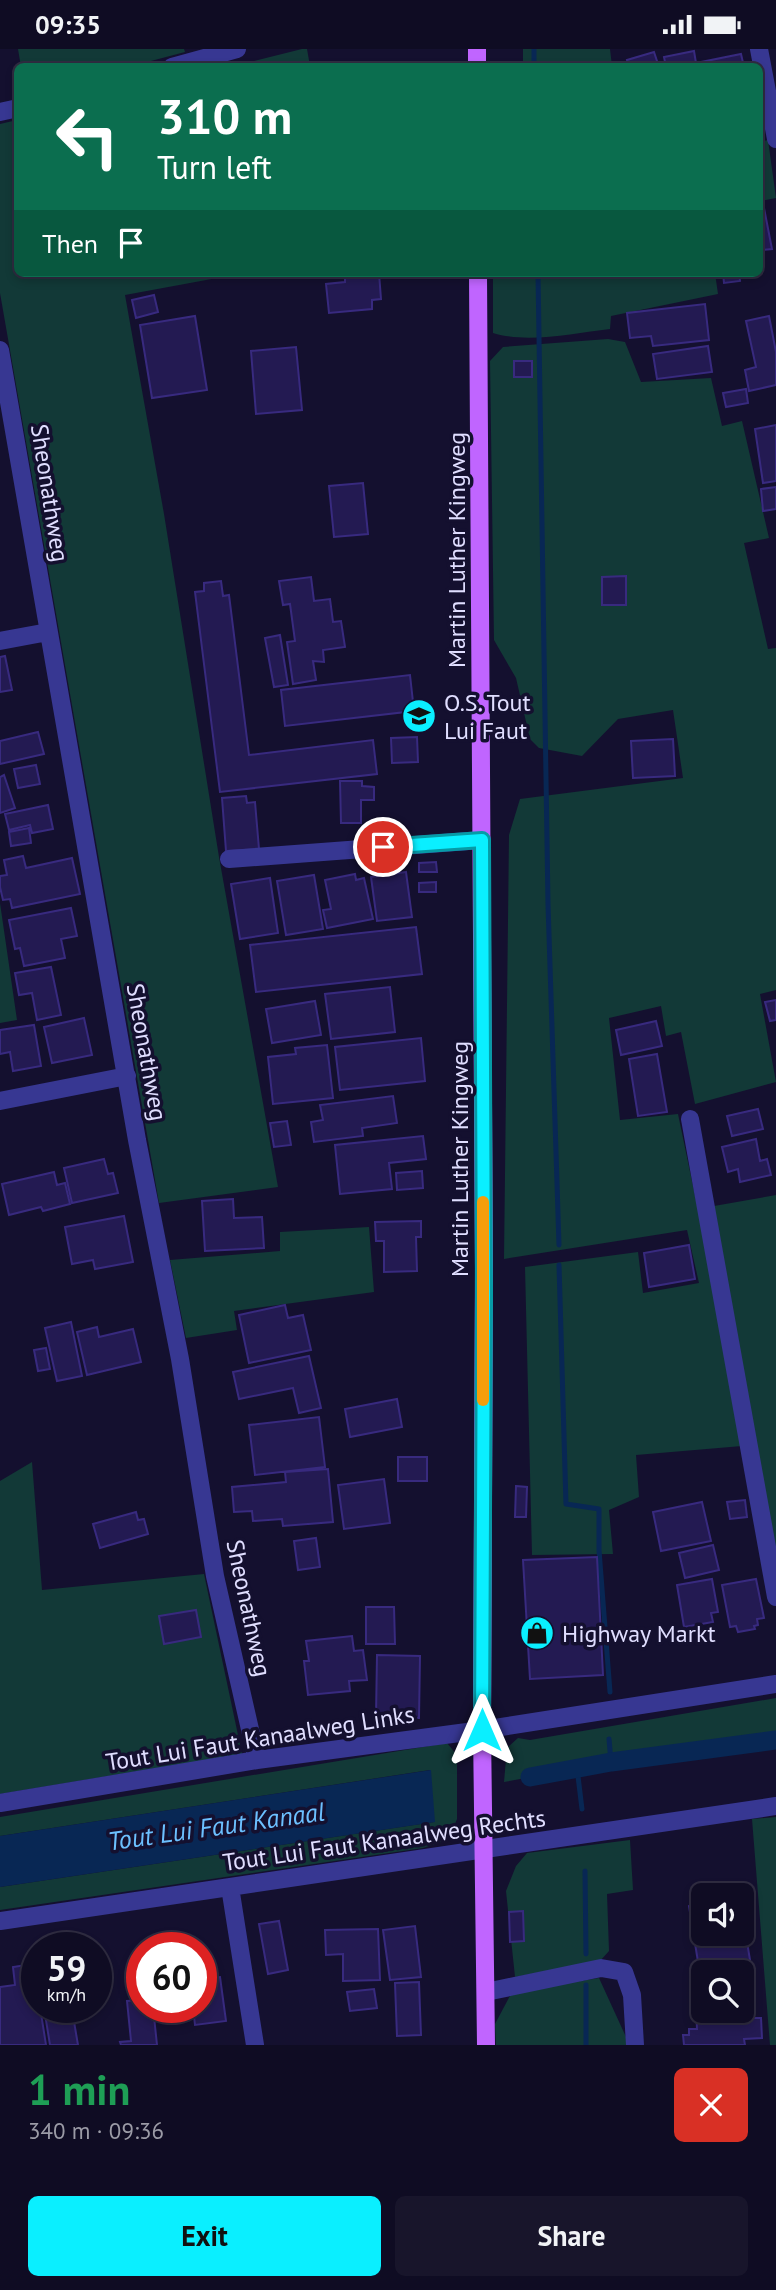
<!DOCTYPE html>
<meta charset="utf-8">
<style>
body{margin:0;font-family:"PT Sans",sans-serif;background:#18152b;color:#f1f3f6;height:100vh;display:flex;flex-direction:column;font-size:26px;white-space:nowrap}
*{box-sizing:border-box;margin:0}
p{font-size:23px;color:#9b9ba6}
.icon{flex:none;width:38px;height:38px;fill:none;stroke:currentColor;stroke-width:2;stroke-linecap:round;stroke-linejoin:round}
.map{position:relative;height:1996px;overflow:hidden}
.sheet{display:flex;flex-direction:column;background:#0f0c23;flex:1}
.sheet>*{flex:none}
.guide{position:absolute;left:14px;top:14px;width:749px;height:214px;border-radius:10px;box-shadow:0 4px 10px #0003,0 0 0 2px #2f2c41;background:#0b6e4f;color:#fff;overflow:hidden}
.fabs{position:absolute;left:691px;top:1834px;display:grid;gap:14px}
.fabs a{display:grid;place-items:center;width:63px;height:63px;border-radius:10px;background:#0f0c23;box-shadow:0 4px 10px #0003,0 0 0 2px #2f2c41;font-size:35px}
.speed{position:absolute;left:21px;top:1883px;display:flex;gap:14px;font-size:35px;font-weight:700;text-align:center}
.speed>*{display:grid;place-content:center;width:91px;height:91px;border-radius:50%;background:#0f0c23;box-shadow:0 4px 10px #0003,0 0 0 2px #2f2c41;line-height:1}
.speed small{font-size:18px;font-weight:400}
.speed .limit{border:10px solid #d22;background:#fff;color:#111}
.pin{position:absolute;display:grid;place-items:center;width:60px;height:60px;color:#fff;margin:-30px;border:4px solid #fff;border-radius:50%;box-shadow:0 2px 7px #0007}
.me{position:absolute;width:77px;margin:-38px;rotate:0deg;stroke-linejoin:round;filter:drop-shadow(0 0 5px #0008)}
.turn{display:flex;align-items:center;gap:24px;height:147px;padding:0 28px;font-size:32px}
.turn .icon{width:91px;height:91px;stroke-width:2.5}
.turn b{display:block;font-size:49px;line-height:60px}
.then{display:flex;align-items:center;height:66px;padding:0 28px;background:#0003;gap:14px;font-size:26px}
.round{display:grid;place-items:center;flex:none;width:74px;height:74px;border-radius:10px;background:#18152b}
.headline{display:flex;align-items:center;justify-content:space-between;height:119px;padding:0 28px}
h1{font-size:42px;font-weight:600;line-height:52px;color:#1e9e55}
.action{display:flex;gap:14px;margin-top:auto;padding:14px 28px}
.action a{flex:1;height:80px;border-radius:10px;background:#0aefff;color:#111;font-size:28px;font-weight:600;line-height:80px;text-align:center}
.action a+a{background:#18152b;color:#f1f3f6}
.status{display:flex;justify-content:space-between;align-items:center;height:49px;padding:0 35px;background:#0f0c23;direction:ltr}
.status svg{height:19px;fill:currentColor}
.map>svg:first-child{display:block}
.green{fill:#123937}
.water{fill:#082754}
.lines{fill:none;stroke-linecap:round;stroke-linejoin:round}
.stream{stroke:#082754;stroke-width:5}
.canal{stroke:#082754;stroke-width:19}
.building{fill:#231a52;stroke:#382a7f;stroke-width:2}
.minor{stroke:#373792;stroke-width:18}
.major{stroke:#c065ff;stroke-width:18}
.route-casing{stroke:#069ba6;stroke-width:18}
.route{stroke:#0aefff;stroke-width:12}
.slow{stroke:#f59e0b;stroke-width:12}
.labels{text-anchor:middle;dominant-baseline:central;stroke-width:7;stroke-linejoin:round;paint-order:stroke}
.street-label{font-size:24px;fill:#e0deff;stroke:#14102f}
.poi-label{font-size:24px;fill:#e0deff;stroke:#14102f;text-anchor:start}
.water-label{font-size:26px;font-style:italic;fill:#6cc0ff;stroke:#14102f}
</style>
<div class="status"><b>09:35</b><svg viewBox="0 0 49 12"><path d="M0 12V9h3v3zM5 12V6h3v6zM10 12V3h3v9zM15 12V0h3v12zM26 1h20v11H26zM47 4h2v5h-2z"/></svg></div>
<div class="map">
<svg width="776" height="1996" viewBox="0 0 776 1996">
<rect width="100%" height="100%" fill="#14102f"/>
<path class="green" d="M 18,0 L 184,0 L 185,3 L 132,17 L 21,18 Z
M 302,0 L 307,0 L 310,17 L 234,17 Z
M 523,0 L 610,0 L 612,17 L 523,17 Z
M 17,71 L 18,224 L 217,224 L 217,229 L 125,246 L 164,465 L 219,808 L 278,1138 L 159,1154 L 0,244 L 0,75 Z
M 768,91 L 776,149 L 760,152 L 760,93 Z
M 493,224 L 715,224 L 718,245 L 611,267 L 610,280 C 573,284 529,295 493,284 Z
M 608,290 L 625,293 L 641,333 L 711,329 L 722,377 L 742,372 L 769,489 L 744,494 L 768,600 L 776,599 L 776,941 L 760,945 L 776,1033 L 695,1055 L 681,983 L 666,987 L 661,957 L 609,969 L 620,1071 L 678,1065 L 713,1233 L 742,1397 L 636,1406 L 639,1448 L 609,1461 L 613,1505 L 532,1506 L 525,1218 L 638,1203 L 643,1244 L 699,1234 L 687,1181 L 504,1210 L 509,786 L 520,750 L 683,729 L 673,661 L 618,670 L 582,707 L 539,699 L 530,690 L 516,629 L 494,591 L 490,312 L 503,298 Z
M 0,854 L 17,971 L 0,974 Z
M 776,1146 L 776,1507 L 714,1157 Z
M 369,1178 L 374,1243 L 234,1262 L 237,1281 L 186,1289 L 170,1211 L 280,1202 L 280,1183 Z
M 32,1413 L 42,1541 L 204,1525 L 242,1705 L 0,1745 L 0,1432 Z
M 776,1649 L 776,1691 L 611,1713 L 504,1733 L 507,1699 L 518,1689 L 530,1691 Z
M 447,1694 L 457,1706 L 457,1770 L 451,1785 L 441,1793 L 423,1799 L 0,1861 L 0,1838 L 434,1773 L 430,1721 L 0,1787 L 0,1768 Z
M 776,1768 L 776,1996 L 770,1996 L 752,1770 Z
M 630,1791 L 633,1841 L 607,1845 L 609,1902 L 600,1912 L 515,1928 L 506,1842 L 516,1817 L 527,1804 Z
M 599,1929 L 626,1988 L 627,1996 L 496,1996 L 495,1975 L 512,1943 Z"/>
<path class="water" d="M 431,1721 L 435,1773 L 0,1838 L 0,1787 Z"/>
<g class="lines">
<path class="stream" d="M 534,0 L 534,18
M 538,224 L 548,855 L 559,1196
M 559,1216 L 566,1455 L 599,1460 L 599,1501 L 610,1643
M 609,1690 L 611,1713
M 577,1719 L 582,1760
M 585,1822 L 586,1905
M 586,1936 L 586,1996"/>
<path class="canal" d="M 530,1728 L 611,1713 L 776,1691"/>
</g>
<path class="building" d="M 694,2 L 696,14 L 741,5 L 744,18 L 666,18 L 664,8 Z
M 654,3 L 659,18 L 629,18 L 627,11 Z
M 764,159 L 772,200 L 761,201 L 762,210 L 760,210 L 760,160 Z
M 379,224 L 381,250 L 372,251 L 372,260 L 329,264 L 326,235 L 345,233 L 345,225 Z
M 723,224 L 739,224 L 740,232 L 724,234 Z
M 154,246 L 158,263 L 136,269 L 132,251 Z
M 705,255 L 709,291 L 653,297 L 651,287 L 630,289 L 627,264 Z
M 195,267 L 207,341 L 152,349 L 140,276 Z
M 769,267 L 776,303 L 776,336 L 749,342 L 745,321 L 756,318 L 746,272 Z
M 708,297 L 712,323 L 657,330 L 653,305 Z
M 296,298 L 302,361 L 256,365 L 251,302 Z
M 514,312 L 532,312 L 532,328 L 514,328 Z
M 746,340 L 748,354 L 726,358 L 723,344 Z
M 776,376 L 776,432 L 763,434 L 755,380 Z
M 363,434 L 368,485 L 334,488 L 329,437 Z
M 776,438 L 776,460 L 763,462 L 761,440 Z
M 626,527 L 626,556 L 602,556 L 602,528 Z
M 311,528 L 314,552 L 330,550 L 333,573 L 341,572 L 345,598 L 323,601 L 324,613 L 313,612 L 316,631 L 293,635 L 287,593 L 295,592 L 290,555 L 283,556 L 279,532 Z
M 221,532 L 223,547 L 229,546 L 249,706 L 373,691 L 377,725 L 220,743 L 195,543 L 204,542 L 204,534 Z
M 280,586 L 288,636 L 274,638 L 265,589 Z
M 5,607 L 12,641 L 0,643 L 0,608 Z
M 410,626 L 414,662 L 285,677 L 281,641 Z
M 38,683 L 44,705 L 0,715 L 0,692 Z
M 417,688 L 418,713 L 392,714 L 391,689 Z
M 673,690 L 675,727 L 633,729 L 631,692 Z
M 36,716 L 40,735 L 18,739 L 14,720 Z
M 4,726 L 15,759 L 0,764 L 0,728 Z
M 340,732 L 362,732 L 362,737 L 374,738 L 374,751 L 361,751 L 361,774 L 341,774 Z
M 246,747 L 247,754 L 255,753 L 259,800 L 226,802 L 222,749 Z
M 48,756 L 53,780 L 32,784 L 30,776 L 9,781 L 5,765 Z
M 29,779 L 31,794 L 11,797 L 9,783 Z
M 23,807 L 26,819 L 72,809 L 80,845 L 12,859 L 10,850 L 3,851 L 0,838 L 0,827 L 7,826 L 4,811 Z
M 436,813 L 437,823 L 419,823 L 419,814 Z
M 406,823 L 412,868 L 377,872 L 371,828 Z
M 355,825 L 356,831 L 364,829 L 373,870 L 327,879 L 323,861 L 331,860 L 325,831 Z
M 314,826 L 323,880 L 286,886 L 277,832 Z
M 270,829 L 278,884 L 240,890 L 231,835 Z
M 436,833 L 436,843 L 419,843 L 419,834 Z
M 71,859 L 77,887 L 61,890 L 65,909 L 24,917 L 20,899 L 15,900 L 9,871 Z
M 416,878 L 422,925 L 256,943 L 250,896 Z
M 51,918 L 61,966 L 37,971 L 32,944 L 19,946 L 15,924 Z
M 390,938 L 395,983 L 331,990 L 325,945 Z
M 776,951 L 776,971 L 770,972 L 765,953 Z
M 315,952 L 321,986 L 272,994 L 266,960 Z
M 84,969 L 92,1006 L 52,1014 L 44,978 Z
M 656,972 L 662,997 L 621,1006 L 616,981 Z
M 34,976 L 41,1017 L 13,1022 L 10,1003 L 0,1005 L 0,981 Z
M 421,989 L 425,1032 L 340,1041 L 335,998 Z
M 327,996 L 333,1049 L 273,1055 L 268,1008 L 296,1005 L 295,999 Z
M 657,1005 L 667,1063 L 638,1067 L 629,1010 Z
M 393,1047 L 397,1074 L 362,1079 L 363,1087 L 314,1093 L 311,1073 L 323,1071 L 320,1056 Z
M 758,1060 L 763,1080 L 732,1087 L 727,1067 Z
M 287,1072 L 291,1096 L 274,1098 L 270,1074 Z
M 423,1087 L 426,1110 L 389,1114 L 392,1140 L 340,1145 L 335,1096 Z
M 756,1090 L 760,1112 L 767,1110 L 771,1126 L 740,1133 L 738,1120 L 728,1123 L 722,1098 Z
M 104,1110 L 108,1125 L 113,1124 L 118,1144 L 72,1154 L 64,1119 Z
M 422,1122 L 423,1139 L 397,1141 L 396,1124 Z
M 54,1123 L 57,1136 L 65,1134 L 70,1155 L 43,1162 L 41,1158 L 9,1166 L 2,1135 Z
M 233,1150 L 234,1169 L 262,1168 L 264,1199 L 205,1202 L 202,1152 Z
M 124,1167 L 133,1213 L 95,1220 L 93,1211 L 72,1215 L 65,1178 Z
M 421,1172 L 421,1188 L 416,1188 L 417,1222 L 384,1223 L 384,1192 L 376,1192 L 375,1173 Z
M 689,1196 L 695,1230 L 649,1238 L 644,1204 Z
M 285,1256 L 288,1269 L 303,1266 L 311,1301 L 249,1314 L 239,1266 Z
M 71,1273 L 82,1327 L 57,1332 L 45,1279 Z
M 97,1278 L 99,1288 L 133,1280 L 141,1313 L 87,1326 L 77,1283 Z
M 46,1299 L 50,1320 L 38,1322 L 34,1301 Z
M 309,1307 L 321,1359 L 299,1364 L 293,1339 L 239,1350 L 233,1323 Z
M 397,1350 L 402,1378 L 350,1388 L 345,1360 Z
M 319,1368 L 325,1418 L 255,1426 L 249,1376 Z
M 398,1408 L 427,1408 L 427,1432 L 398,1432 Z
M 328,1420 L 333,1473 L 283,1477 L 282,1470 L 253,1472 L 252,1462 L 234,1463 L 232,1438 L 286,1433 L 285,1423 Z
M 384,1430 L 390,1474 L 344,1480 L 338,1436 Z
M 516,1437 L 527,1438 L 526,1468 L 515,1468 Z
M 745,1451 L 747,1468 L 730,1470 L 727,1453 Z
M 702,1453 L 711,1492 L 661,1502 L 653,1463 Z
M 136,1463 L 138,1471 L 144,1470 L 148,1485 L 100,1499 L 93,1475 Z
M 316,1489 L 320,1518 L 298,1521 L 294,1492 Z
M 713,1496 L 719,1521 L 685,1529 L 679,1504 Z
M 597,1508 L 603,1626 L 530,1630 L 523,1511 Z
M 712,1530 L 718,1563 L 711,1564 L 713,1573 L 684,1578 L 677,1536 Z
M 756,1530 L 764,1569 L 757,1570 L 758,1576 L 754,1577 L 755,1580 L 738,1583 L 736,1577 L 730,1578 L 722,1536 Z
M 366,1558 L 394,1558 L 395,1595 L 366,1595 Z
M 196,1561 L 201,1588 L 164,1595 L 159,1567 Z
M 352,1587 L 354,1602 L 363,1601 L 367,1631 L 349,1632 L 350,1642 L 308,1646 L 304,1612 L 309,1612 L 306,1592 Z
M 377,1606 L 420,1607 L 419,1669 L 376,1668 Z
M 704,1855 L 704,1885 L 742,1885 L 742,1863 L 750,1911 L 699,1919 L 689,1857 Z
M 523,1862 L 524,1892 L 510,1893 L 509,1863 Z
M 279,1872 L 288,1921 L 268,1925 L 259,1875 Z
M 415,1877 L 421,1928 L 390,1931 L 383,1881 Z
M 378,1880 L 380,1931 L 343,1932 L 343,1905 L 326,1906 L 325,1881 Z
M 33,1915 L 37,1958 L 40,1958 L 46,1996 L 0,1996 L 0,1938 L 15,1936 L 13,1918 Z
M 730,1917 L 731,1923 L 704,1923 L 704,1921 Z
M 220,1928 L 226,1972 L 195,1976 L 193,1958 L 201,1958 L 201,1930 Z
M 419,1933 L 421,1986 L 397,1987 L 395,1934 Z
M 374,1940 L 377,1959 L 350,1962 L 347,1943 Z
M 142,1951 L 142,1958 L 153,1958 L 157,1996 L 121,1996 L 120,1993 L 131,1992 L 127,1952 Z
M 696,1956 L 704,1956 L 704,1962 L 738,1962 L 738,1969 L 761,1969 L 762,1989 L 744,1990 L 745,1996 L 684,1996 L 683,1986 L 689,1986 L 689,1980 L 697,1980 Z
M 72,1961 L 78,1996 L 50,1996 L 45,1965 Z"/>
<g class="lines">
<path class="minor" d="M 759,0 L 776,90
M 172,18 L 237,0
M 0,63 L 18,59
M 0,301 L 137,1091 L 180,1310 L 215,1527 L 257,1711
M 0,592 L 48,583
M 229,810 L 482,791
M 0,1052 L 127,1027
M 690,1070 L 776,1548
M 0,1754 L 257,1711 L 482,1681 L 776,1635
M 230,1838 L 255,1996
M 0,1872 L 776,1757
M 486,1943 L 601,1919 L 624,1923 L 632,1946 L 635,1996"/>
<path class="major" d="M 477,18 L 477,0
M 478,224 L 484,1219 L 482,1681 L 486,1996"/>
</g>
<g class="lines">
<g class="route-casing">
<path id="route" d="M 383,798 L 482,791 L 484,1246 L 482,1681"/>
</g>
<use href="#route" class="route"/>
<path class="slow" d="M 483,1351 L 483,1153"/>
</g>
<defs>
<g id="school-disc" transform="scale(1.75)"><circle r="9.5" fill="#0aefff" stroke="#14102f"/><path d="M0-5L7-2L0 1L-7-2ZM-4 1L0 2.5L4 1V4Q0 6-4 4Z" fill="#111"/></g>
<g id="shop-disc" transform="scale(1.75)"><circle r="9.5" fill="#0aefff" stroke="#14102f"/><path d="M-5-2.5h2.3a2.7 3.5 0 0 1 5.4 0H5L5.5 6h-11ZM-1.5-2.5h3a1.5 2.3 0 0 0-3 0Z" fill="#111"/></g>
</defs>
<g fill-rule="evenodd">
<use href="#school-disc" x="419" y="667"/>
<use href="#shop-disc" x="537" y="1584"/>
</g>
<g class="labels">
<g class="street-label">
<text transform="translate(50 444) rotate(81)">Sheonathweg</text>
<text transform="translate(456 501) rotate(-90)">Martin Luther Kingweg</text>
<text transform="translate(147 1003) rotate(80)">Sheonathweg</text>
<text transform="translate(459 1110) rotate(-90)">Martin Luther Kingweg</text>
<text transform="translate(249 1559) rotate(78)">Sheonathweg</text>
<text transform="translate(260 1689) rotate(-9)">Tout Lui Faut Kanaalweg Links</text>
<text transform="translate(384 1791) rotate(-8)">Tout Lui Faut Kanaalweg Rechts</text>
</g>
<g class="poi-label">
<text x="444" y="653">O.S. Tout<tspan x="444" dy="28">Lui Faut</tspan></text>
<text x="562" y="1584">Highway Markt</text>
</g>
<g class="water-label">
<text transform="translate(216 1777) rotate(-8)">Tout Lui Faut Kanaal</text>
</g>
</g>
</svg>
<div class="fabs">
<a><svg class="icon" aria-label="sound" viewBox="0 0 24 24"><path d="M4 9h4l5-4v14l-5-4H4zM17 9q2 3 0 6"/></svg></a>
<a><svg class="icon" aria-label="search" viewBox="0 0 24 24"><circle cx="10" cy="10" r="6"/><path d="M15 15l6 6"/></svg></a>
</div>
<div class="speed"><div>59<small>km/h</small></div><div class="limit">60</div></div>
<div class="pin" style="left:383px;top:798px;background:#d93025"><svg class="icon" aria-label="arrive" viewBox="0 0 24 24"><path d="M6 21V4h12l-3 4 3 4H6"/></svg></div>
<svg class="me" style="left:482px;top:1681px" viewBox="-20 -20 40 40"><path d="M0-17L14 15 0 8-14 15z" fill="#0aefff" stroke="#fff" stroke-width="4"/></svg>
<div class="guide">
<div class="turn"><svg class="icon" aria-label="left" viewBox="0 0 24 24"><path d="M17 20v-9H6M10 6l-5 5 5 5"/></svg><div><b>310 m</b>Turn left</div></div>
<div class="then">Then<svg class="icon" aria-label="arrive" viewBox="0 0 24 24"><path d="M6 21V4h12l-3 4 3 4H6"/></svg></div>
</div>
</div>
<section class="sheet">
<div class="headline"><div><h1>1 min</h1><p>340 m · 09:36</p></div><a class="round" style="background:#d93025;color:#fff"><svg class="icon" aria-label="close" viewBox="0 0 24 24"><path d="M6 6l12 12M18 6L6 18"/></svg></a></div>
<div class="action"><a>Exit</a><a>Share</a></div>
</section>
